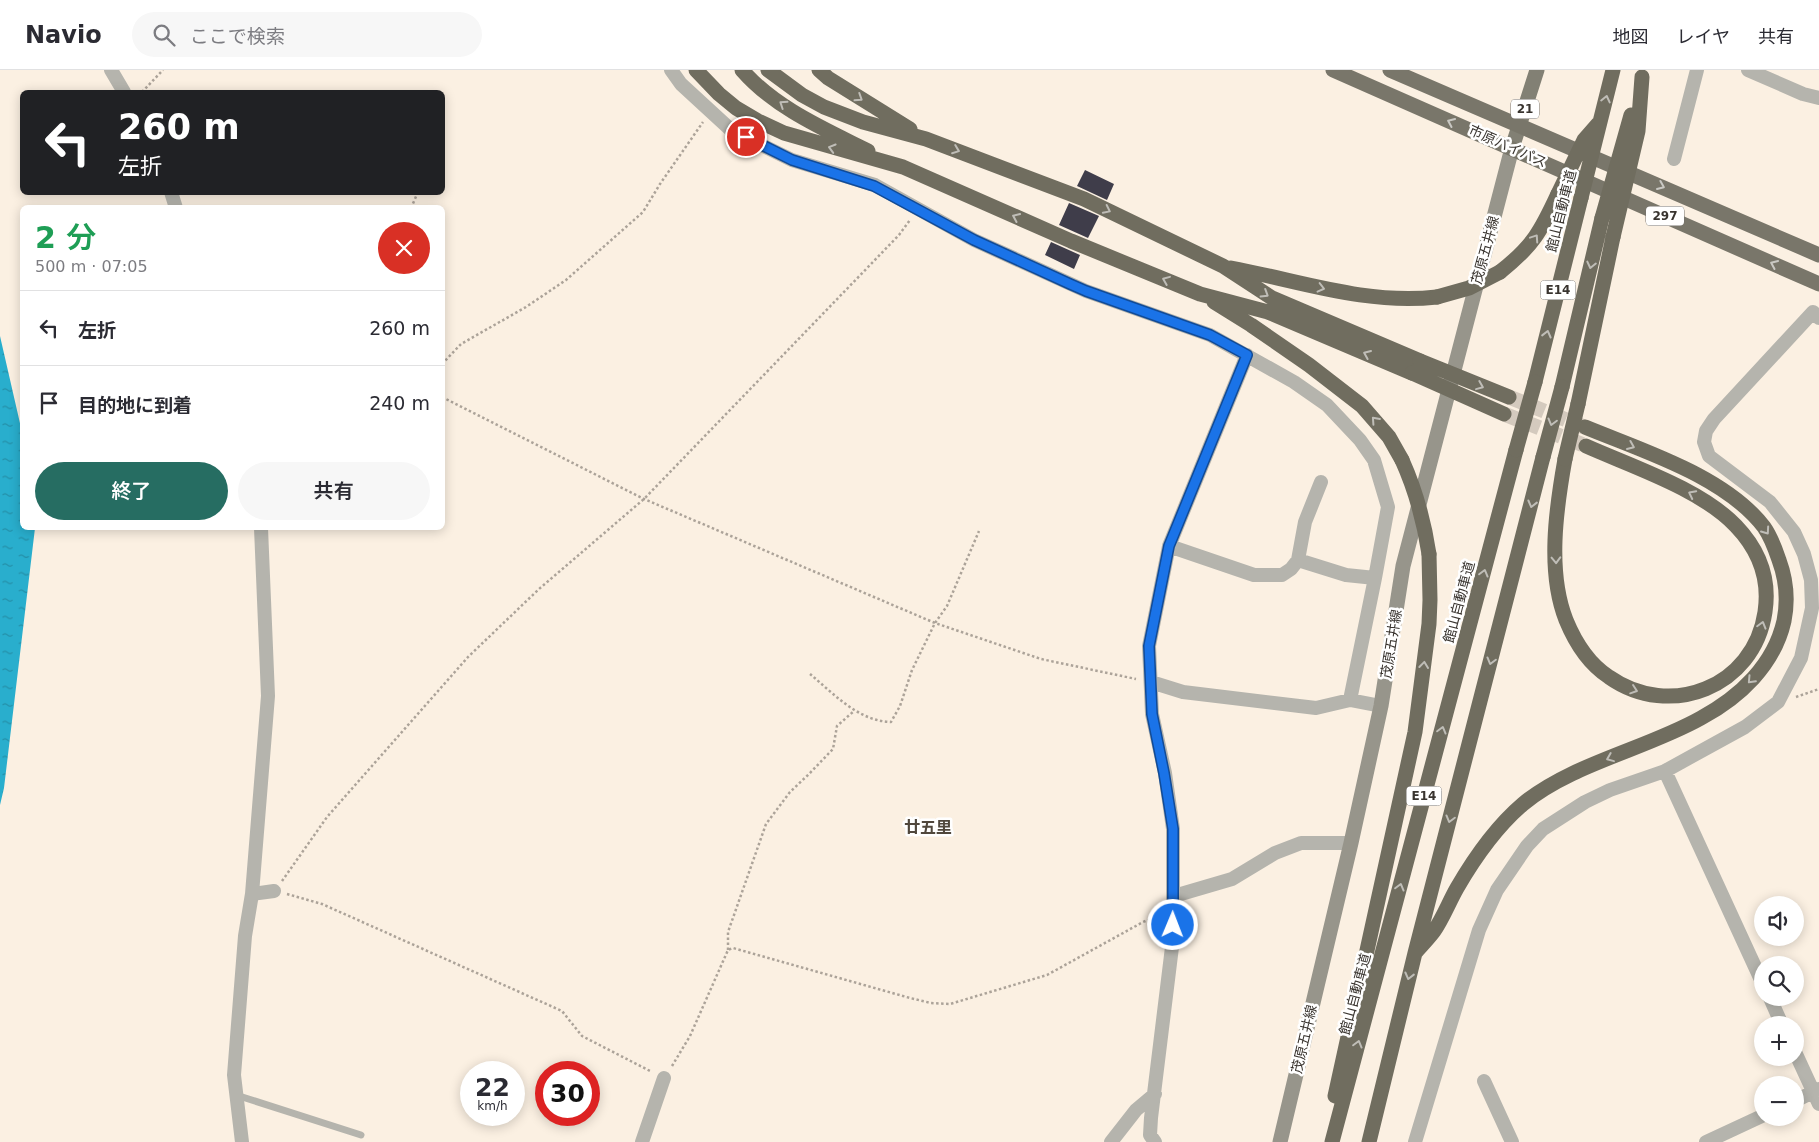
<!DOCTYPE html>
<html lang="ja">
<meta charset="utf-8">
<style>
body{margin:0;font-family:"DejaVu Sans","Noto Sans JP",sans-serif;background:#f7f7f7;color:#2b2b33;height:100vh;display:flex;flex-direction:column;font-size:19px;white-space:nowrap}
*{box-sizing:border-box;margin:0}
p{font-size:16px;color:#7c7c81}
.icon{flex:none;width:28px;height:28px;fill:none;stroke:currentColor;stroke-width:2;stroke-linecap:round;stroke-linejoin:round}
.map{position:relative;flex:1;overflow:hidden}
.panel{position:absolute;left:20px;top:135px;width:425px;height:325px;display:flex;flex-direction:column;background:#fff;border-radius:8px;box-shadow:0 2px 12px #0003}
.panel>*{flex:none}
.guide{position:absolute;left:20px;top:20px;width:425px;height:105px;border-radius:8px;box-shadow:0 2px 12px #0003;background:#202124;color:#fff;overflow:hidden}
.buttons{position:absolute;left:1754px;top:826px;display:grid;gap:10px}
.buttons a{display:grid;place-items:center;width:50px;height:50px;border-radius:50%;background:#fff;box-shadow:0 2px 12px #0003;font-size:25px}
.speed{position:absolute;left:460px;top:991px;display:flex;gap:10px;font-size:25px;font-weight:700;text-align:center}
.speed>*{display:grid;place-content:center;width:65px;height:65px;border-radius:50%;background:#fff;box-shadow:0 2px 12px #0003;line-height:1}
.speed small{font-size:12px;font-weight:400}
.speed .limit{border:8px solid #d22;background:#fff;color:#111}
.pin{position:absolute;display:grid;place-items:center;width:42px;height:42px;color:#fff;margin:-21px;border:2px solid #fff;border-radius:50%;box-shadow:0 1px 5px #0007}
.me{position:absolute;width:55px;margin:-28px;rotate:1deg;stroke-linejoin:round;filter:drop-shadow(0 0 4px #0008)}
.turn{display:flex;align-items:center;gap:18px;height:105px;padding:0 15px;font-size:22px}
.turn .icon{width:65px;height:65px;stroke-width:2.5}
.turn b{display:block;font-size:35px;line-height:42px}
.round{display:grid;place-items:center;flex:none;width:52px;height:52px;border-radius:26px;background:#f7f7f7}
.head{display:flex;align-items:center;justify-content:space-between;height:85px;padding:0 15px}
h1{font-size:30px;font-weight:600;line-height:38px;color:#1e9e55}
.button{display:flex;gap:10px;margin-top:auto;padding:10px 15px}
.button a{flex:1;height:58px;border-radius:30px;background:#266d62;color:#fff;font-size:20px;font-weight:600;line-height:58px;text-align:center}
.button a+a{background:#f7f7f7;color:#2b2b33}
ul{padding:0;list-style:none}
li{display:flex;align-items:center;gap:15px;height:75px;padding:0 15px;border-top:1px solid #e1e1e2}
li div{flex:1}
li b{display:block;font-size:19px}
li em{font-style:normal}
header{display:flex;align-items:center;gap:30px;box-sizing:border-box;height:70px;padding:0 25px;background:#fff;border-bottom:1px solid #e1e1e2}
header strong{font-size:24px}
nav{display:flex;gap:28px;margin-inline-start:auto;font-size:18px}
.search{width:350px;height:45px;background:#f7f7f7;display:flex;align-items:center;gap:12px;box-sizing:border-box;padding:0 18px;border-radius:28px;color:#7c7c81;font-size:19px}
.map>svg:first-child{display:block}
.water{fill:url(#water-ripples)}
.building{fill:#3f3d4a}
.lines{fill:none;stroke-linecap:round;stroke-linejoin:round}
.motorway-tunnel{stroke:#d4cabe;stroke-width:15;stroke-dasharray:15 8;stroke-linecap:butt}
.path{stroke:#aca399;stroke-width:2.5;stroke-dasharray:2.5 2.5;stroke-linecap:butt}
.service{stroke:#b5b4ad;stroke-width:7}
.minor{stroke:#b5b4ad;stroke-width:14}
.secondary{stroke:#97958b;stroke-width:15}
.primary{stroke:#828074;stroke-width:15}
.trunk{stroke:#79766a;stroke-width:15}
.motorway{stroke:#706d5f;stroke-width:15}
.motorway-bridge{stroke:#706d5f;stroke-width:15}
.oneway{stroke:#bfbdb7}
.oneway2{stroke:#c9c8c3}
.route-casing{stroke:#114b97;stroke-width:12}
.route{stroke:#1a73e8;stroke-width:9}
.labels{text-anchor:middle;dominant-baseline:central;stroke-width:5;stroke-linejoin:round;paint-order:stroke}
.shield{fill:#fff;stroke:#74716d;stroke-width:1}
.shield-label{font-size:12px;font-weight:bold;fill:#39342f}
.street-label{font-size:14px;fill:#39342f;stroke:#fff}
.quarter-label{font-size:16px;font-weight:bold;fill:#50473c;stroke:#fff}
</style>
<header>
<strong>Navio</strong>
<div class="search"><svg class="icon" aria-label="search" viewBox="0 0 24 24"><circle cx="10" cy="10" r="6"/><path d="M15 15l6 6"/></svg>ここで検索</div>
<nav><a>地図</a><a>レイヤ</a><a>共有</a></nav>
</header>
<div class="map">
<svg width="1819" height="1072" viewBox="0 0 1819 1072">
<defs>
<pattern id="water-ripples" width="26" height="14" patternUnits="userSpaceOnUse" patternTransform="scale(1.25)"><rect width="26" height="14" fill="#29aecd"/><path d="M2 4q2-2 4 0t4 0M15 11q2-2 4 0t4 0" fill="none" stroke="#248ea7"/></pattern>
</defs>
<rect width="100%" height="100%" fill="#fbf0e2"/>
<path class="water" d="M 0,266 L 22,362 L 22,458 L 35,458 L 4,718 L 0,735 Z"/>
<path class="building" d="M 1085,100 L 1114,114 L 1107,130 L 1077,116 Z
M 1069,133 L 1099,146 L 1088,168 L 1059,155 Z
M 1051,172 L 1080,185 L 1074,199 L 1045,185 Z"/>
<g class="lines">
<path class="motorway-tunnel" d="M 1509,327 L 1584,357
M 1504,344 L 1586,376"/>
<path class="path" d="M 142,22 L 163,0
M 411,138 L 418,122
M 442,294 L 461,274 L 526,237 L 566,210 L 643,142 L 660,114 L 703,52
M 442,327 L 644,429 L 935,553 L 1041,589 L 1136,609
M 810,604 C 834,624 858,651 891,652 L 900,636 L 912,600 L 935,553 L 947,536 L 979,461
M 1796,627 L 1819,619
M 282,811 L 327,747 L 468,587 L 539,519 L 644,429 L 899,165 L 910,150
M 287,824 L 322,834 L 562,941 L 582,966 L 652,1002
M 728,880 L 728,862 L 766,754 L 790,722 L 809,704 L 833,679 L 837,656 L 854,641
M 672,996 L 690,966 L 728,880 L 733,878 L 910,928 L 931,933 L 950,934 L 1047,905 L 1143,852 L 1158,846"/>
<path class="service" d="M 236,1025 L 361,1065"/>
<path class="minor" d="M 111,0 L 124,22
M 671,0 L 681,14 L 731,60 L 792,90 L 875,115 L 974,170 L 1086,221 L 1210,265 L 1294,312 L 1327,335 L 1360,370 L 1374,390 L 1388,437 L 1375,508 L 1350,630
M 1748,0 L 1803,24 L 1819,28
M 1674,89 L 1697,0
M 171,122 L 176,138
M 1169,476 L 1254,505 L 1282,505 L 1291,499 L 1298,490 L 1305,452 L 1321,412
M 1298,490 L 1346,505 L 1375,508
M 1151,612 L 1183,622 L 1316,638 L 1350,630 L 1381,636
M 1665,701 L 1762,912
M 252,824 L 274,821
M 1174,826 L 1232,809 L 1275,783 L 1301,773 L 1351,773
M 1770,928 L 1782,955
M 1795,982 L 1819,1034
M 1484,1011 L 1512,1072
M 1795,1031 L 1819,1019
M 242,1072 L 234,1005 L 245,866 L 252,824 L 268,626 L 261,458
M 642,1072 L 664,1008
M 1111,1072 L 1136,1040 L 1155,1024
M 1155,1072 L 1150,1065 L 1151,1048 L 1173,869 L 1173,759 L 1165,703 L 1152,644 L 1149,576 L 1169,476 L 1247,285
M 1415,1072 L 1479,860 L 1497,820 L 1527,776 L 1543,759 L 1585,732 L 1610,720 L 1665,701 L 1745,657 L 1778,632 L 1801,588 L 1812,538 L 1811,510 L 1804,484 L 1794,462 L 1770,432 L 1709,386 L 1704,372 L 1706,361 L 1714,349 L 1813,242 L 1819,248
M 1706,1072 L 1762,1046"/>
<path class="secondary" d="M 1280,1072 L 1351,773 L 1381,636 L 1403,496 L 1512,78"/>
<path class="primary" d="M 1512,78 L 1537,0"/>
<path class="trunk" d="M 1333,0 L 1819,214
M 1390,0 L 1819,185"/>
<path class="motorway" d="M 696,0 L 719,24 L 736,38 L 758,51 L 784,63 L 903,97 L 1071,171 L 1200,224 L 1268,242 L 1412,303
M 742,0 C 775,38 824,59 868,81
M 768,0 L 802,25 L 824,37 L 863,52 L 926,69 L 1084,129 L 1223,196 L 1272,228 L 1420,291
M 819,0 L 828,8 L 910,59
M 1231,198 C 1300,211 1366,235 1437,227
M 1500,202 C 1533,176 1541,161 1558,124
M 1214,232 L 1251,255 L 1309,295 L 1362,336 L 1389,367 L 1402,390
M 1535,312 L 1581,128
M 1562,317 L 1602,148
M 1578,334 L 1613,167
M 1565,389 C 1556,439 1547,502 1566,550 C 1575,572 1589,594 1609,607 C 1670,650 1754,617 1765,542 C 1770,509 1759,480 1736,456 C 1701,419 1633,397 1586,376
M 1415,883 C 1421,876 1428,869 1434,861 C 1443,848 1449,832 1457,818 C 1475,787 1496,757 1523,734 C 1571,694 1646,679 1701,648 C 1740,627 1774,595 1784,551 C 1788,531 1786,509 1779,490 C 1775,478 1771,467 1764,457 C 1725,406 1643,381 1585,357
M 1335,1026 L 1415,662 L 1429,554 L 1430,530 L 1429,484
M 1332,1072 L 1516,380
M 1369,1072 L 1415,883 L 1543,387"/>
<path class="motorway-bridge" d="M 1558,124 L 1584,70 L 1598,54
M 1581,128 L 1613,0
M 1602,148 L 1631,45
M 1613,167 L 1638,61 L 1642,7
M 1437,227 L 1469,218 L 1500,202
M 1420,291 L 1509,327
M 1412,303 L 1504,344
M 1516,380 L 1535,312
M 1543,387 L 1562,317
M 1565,389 L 1578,334
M 1402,390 C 1416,421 1424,451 1429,484"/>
</g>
<defs><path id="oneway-chevron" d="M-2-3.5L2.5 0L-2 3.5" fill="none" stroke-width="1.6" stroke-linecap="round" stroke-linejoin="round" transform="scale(1.25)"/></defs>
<g class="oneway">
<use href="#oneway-chevron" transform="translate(859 28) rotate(33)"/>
<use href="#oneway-chevron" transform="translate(1606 29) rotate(-77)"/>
<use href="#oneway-chevron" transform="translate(783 34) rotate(-146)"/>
<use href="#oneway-chevron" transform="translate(832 78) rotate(-164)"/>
<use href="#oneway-chevron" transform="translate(956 80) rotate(21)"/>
<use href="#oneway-chevron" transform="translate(1107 140) rotate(26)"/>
<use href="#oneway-chevron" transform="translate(1016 147) rotate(-156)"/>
<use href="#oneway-chevron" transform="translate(1535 168) rotate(-56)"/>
<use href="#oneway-chevron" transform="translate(1591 195) rotate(103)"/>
<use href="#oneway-chevron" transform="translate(1166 210) rotate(-158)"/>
<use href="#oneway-chevron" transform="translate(1321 218) rotate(14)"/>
<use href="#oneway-chevron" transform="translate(1265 224) rotate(32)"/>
<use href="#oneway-chevron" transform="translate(1547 264) rotate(-76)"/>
<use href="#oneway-chevron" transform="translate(1367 284) rotate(-157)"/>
<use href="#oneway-chevron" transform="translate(1480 316) rotate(22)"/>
<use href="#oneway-chevron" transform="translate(1375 350) rotate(-132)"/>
<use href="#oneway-chevron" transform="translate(1552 352) rotate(105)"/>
<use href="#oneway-chevron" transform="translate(1631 376) rotate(23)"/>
<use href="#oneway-chevron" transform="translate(1692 424) rotate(-153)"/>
<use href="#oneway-chevron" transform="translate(1532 434) rotate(104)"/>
<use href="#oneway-chevron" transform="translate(1766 461) rotate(55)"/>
<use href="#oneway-chevron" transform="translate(1556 490) rotate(88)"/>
<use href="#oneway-chevron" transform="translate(1484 503) rotate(-75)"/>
<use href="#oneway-chevron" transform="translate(1762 555) rotate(-74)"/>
<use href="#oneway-chevron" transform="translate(1491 591) rotate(105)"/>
<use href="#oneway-chevron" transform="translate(1424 595) rotate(-83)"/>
<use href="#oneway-chevron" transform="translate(1751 610) rotate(133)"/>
<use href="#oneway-chevron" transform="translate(1634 620) rotate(19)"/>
<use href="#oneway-chevron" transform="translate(1442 660) rotate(-75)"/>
<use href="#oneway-chevron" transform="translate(1610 688) rotate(158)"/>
<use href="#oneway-chevron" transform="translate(1450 749) rotate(105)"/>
<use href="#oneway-chevron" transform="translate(1400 817) rotate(-75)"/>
<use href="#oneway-chevron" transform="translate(1409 906) rotate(104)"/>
<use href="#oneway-chevron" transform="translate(1358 974) rotate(-75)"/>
</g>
<g class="oneway2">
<use href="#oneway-chevron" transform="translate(1451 52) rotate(-156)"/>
<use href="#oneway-chevron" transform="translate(1661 116) rotate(23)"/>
<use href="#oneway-chevron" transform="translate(1774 194) rotate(-156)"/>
</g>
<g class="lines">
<g class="route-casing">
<path id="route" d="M 746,67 L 792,90 L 874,116 L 974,170 L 1070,214 L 1086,221 L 1210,265 L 1247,285 L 1169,476 L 1149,576 L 1152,644 L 1164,703 L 1173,759 L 1173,855"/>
</g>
<use href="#route" class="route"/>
</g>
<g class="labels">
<g class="shield">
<rect x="1511" y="29.5" width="28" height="19" rx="4"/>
<rect x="1646" y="136.5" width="38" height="19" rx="4"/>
<rect x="1540.5" y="210.5" width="35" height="19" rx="4"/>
<rect x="1406.5" y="716.5" width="35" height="19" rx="4"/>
</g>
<g class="shield-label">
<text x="1525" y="39">21</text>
<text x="1665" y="146">297</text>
<text x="1558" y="220">E14</text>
<text x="1424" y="726">E14</text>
</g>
<g class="street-label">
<text transform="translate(1508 76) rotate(24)">市原バイパス</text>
<text transform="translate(1561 141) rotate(-76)">館山自動車道</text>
<text transform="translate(1485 180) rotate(-75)">茂原五井線</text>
<text transform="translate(1459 532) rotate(-75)">館山自動車道</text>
<text transform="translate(1391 574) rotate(-81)">茂原五井線</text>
<text transform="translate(1355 924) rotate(-75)">館山自動車道</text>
<text transform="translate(1304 969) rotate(-77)">茂原五井線</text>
</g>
<g class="quarter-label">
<text x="928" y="757">廿五里</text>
</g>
</g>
</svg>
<div class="buttons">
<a><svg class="icon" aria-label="sound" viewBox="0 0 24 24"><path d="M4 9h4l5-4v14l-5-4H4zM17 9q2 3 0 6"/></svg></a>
<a><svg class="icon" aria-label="search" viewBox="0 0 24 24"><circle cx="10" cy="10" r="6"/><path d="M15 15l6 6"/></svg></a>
<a>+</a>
<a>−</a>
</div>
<div class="speed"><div>22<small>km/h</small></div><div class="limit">30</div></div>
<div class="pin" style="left:746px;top:67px;background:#d93025"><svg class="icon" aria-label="arrive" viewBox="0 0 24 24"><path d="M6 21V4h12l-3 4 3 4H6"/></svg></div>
<svg class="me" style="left:1173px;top:855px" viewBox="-20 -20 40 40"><circle r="17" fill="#1a73e8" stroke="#fff" stroke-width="3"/><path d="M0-11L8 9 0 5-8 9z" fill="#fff"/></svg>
<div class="guide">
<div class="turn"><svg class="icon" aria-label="left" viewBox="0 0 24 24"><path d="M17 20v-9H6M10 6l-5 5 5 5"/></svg><div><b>260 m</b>左折</div></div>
</div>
<section class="panel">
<div class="head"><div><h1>2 分</h1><p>500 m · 07:05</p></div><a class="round" style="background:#d93025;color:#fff"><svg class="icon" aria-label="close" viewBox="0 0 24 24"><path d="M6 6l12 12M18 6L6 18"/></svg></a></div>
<ul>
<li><svg class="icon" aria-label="left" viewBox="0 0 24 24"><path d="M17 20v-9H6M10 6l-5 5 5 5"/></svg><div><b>左折</b></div><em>260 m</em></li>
<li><svg class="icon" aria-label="arrive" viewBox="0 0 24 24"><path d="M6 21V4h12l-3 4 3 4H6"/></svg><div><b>目的地に到着</b></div><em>240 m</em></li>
</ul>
<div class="button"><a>終了</a><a>共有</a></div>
</section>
</div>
